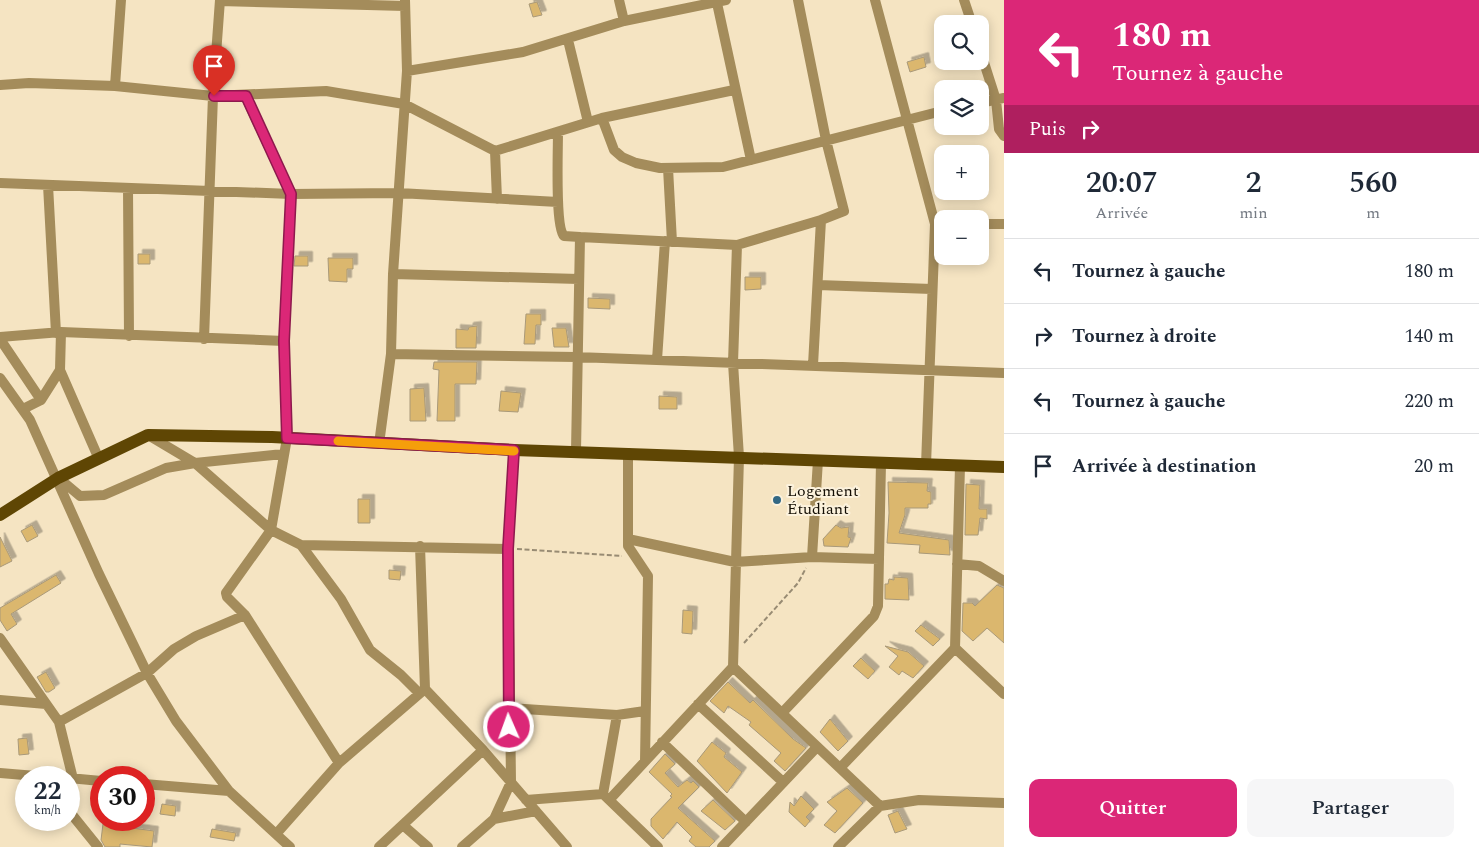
<!DOCTYPE html>
<html lang="fr">
<meta charset="utf-8">
<style>
body{margin:0;font-family:Spectral,serif;background:#f6f6f7;color:#1f2937;height:100vh;display:flex;flex-direction:column;font-size:19px;white-space:nowrap}
*{box-sizing:border-box;margin:0}
p{font-size:16px;color:#747a83}
.icon{flex:none;width:28px;height:28px;fill:none;stroke:currentColor;stroke-width:2;stroke-linecap:round;stroke-linejoin:round}
.map{position:relative;flex:1;overflow:hidden}
.details{display:flex;flex-direction:column;background:#fff;width:475px}
.details>*{flex:none}
.guide{background:#db2777;color:#fff;overflow:hidden}
.controls{position:absolute;left:934px;top:15px;display:grid;gap:10px}
.controls a{display:grid;place-items:center;width:55px;height:55px;border-radius:10px;background:#fff;box-shadow:0 2px 12px #0003;font-size:25px}
.speed{position:absolute;left:15px;top:766px;display:flex;gap:10px;font-size:25px;font-weight:700;text-align:center}
.speed>*{display:grid;place-content:center;width:65px;height:65px;border-radius:50%;background:#fff;box-shadow:0 2px 12px #0003;line-height:1}
.speed small{font-size:12px;font-weight:400}
.speed .limit{border:8px solid #d22;background:#fff;color:#111}
.pin{position:absolute;display:grid;place-items:center;width:42px;height:42px;color:#fff;margin:-51px -21px;border-radius:50% 50% 50% 0;rotate:-45deg;box-shadow:0 0 5px #0007}
.pin .icon{rotate:45deg}
.me{position:absolute;width:55px;margin:-28px;rotate:358deg;stroke-linejoin:round;filter:drop-shadow(0 0 4px #0008)}
.turn{display:flex;align-items:center;gap:18px;height:105px;padding:0 25px;font-size:22px}
.turn .icon{width:65px;height:65px;stroke-width:2.5}
.turn b{display:block;font-size:35px;line-height:42px}
.then{display:flex;align-items:center;height:48px;padding:0 25px;background:#0003;gap:10px;font-size:19px}
.eta{display:flex;justify-content:space-evenly;align-items:center;height:85px;text-align:center}
.eta b{font-size:30px;font-weight:600;line-height:35px}
.cta{display:flex;gap:10px;margin-top:auto;padding:10px 25px}
.cta a{flex:1;height:58px;border-radius:10px;background:#db2777;color:#fff;font-size:20px;font-weight:600;line-height:58px;text-align:center}
.cta a+a{background:#f6f6f7;color:#1f2937}
ul{padding:0;list-style:none}
li{display:flex;align-items:center;gap:15px;height:65px;padding:0 25px;border-top:1px solid #e0e1e3}
li div{flex:1}
li b{display:block;font-size:19px}
li em{font-style:normal}
main{display:flex;flex:1;min-height:0}
.map>svg:first-child{display:block}
.building{fill:#dbb76e;stroke:#a99979;filter:url(#shadow)}
.lines{fill:none;stroke-linecap:round;stroke-linejoin:round}
.path{stroke:#988b73;stroke-width:2;stroke-dasharray:5 2.5;stroke-linecap:butt}
.minor{stroke:#a48c5b;stroke-width:10}
.major{stroke:#5f4604;stroke-width:12}
.route-casing{stroke:#8e194d;stroke-width:12}
.route{stroke:#db2777;stroke-width:9}
.slow{stroke:#f59e0b;stroke-width:9}
.poi-dot{fill:#336884;stroke:#fcf2dd;stroke-width:2}
.labels{text-anchor:middle;dominant-baseline:central;stroke-width:4;stroke-linejoin:round;paint-order:stroke}
.poi-label{font-size:16px;fill:#140e04;stroke:#fcf2dd;text-anchor:start}
</style>
<main>
<div class="map">
<svg width="1004" height="847" viewBox="0 0 1004 847">
<defs>
<filter id="shadow"><feDropShadow dx="4.5" dy="-4.5" stdDeviation="0" flood-color="#0004"/></filter>
</defs>
<rect width="100%" height="100%" fill="#f5e4c2"/>
<path class="building" d="M 537,2 L 542,15 L 533,17 L 529,4 Z
M 924,57 L 926,67 L 910,72 L 907,62 Z
M 138,254 L 150,254 L 150,264 L 138,264 Z
M 295,256 L 308,256 L 308,266 L 294,266 Z
M 328,258 L 353,258 L 353,269 L 347,269 L 347,282 L 329,281 Z
M 745,277 L 761,277 L 761,289 L 745,290 Z
M 588,298 L 610,299 L 610,309 L 588,308 Z
M 526,314 L 541,314 L 541,325 L 536,325 L 535,344 L 524,344 Z
M 477,326 L 476,348 L 456,348 L 456,329 L 468,330 L 469,327 Z
M 552,328 L 566,328 L 569,347 L 554,347 Z
M 434,362 L 477,362 L 476,384 L 455,384 L 455,421 L 437,421 L 439,370 L 433,369 Z
M 424,388 L 426,421 L 410,421 L 410,389 Z
M 501,391 L 521,393 L 518,412 L 499,411 Z
M 659,396 L 677,397 L 677,409 L 659,409 Z
M 888,482 L 928,483 L 927,491 L 931,492 L 931,504 L 928,504 L 928,508 L 905,508 L 905,515 L 899,533 L 949,540 L 950,555 L 919,553 L 920,545 L 887,543 L 889,513 Z
M 966,484 L 980,485 L 979,509 L 987,509 L 987,519 L 980,518 L 978,535 L 965,535 Z
M 358,499 L 370,499 L 370,523 L 358,523 Z
M 32,525 L 38,536 L 27,542 L 21,531 Z
M 836,525 L 841,528 L 849,527 L 848,537 L 851,538 L 848,547 L 824,546 L 823,539 Z
M 0,537 L 12,561 L 0,567 Z
M 389,570 L 401,571 L 400,580 L 389,579 Z
M 56,575 L 61,583 L 11,614 L 17,624 L 7,631 L 0,620 L 0,608 Z
M 894,577 L 908,578 L 909,600 L 885,599 L 885,584 L 888,584 L 889,579 L 894,580 Z
M 997,585 L 1004,588 L 1004,643 L 987,628 L 973,641 L 962,631 L 963,603 L 972,603 L 975,606 Z
M 683,610 L 693,611 L 692,634 L 682,633 Z
M 921,625 L 940,639 L 933,646 L 915,631 Z
M 885,646 L 908,652 L 924,666 L 913,678 L 902,671 L 899,675 L 889,667 L 898,656 Z
M 861,658 L 875,671 L 868,679 L 853,666 Z
M 46,672 L 55,688 L 49,692 L 46,692 L 37,677 Z
M 728,682 L 750,703 L 753,700 L 793,739 L 806,748 L 785,771 L 774,761 L 781,753 L 749,725 L 751,722 L 728,706 L 724,713 L 710,701 Z
M 830,719 L 848,741 L 838,751 L 820,732 Z
M 27,738 L 29,754 L 19,755 L 18,739 Z
M 712,742 L 726,753 L 724,757 L 742,772 L 727,793 L 697,761 Z
M 665,754 L 675,764 L 665,773 L 678,787 L 687,780 L 691,783 L 693,781 L 699,787 L 678,808 L 715,841 L 709,847 L 696,847 L 689,841 L 692,837 L 677,822 L 663,839 L 651,826 L 651,819 L 672,797 L 670,796 L 672,794 L 649,772 Z
M 847,788 L 863,803 L 835,833 L 824,825 L 837,811 L 827,802 Z
M 801,796 L 814,809 L 806,817 L 810,821 L 805,827 L 789,812 L 790,802 L 794,806 Z
M 713,800 L 735,821 L 725,830 L 701,811 Z
M 162,804 L 176,806 L 175,816 L 160,814 Z
M 898,811 L 907,829 L 895,833 L 888,815 Z
M 103,824 L 154,831 L 152,847 L 120,844 L 120,847 L 105,847 L 101,840 Z
M 212,829 L 236,833 L 234,841 L 210,837 Z"/>
<g class="lines">
<path class="path" d="M 517,549 L 622,556
M 744,643 L 798,583 L 806,568"/>
<path class="minor" d="M 619,0 L 624,21
M 875,0 L 935,224 L 926,465
M 964,0 L 972,24
M 220,1 L 405,6
M 717,3 L 751,160
M 568,40 L 588,122
M 980,50 L 996,100 L 999,129 L 1004,136
M 407,71 L 523,52 L 624,21 L 726,0
M 0,85 L 29,83 L 115,86 L 213,96 L 326,91 L 404,104 L 495,151 L 497,199
M 115,86 L 121,0
M 245,96 L 291,194 L 284,341 L 287,438 L 271,530 L 226,593 L 227,597 L 245,615 L 339,763
M 980,103 L 1004,98
M 602,118 L 614,150 L 622,157 L 636,163 L 660,168 L 723,167 L 942,111
M 558,132 C 558,150 555,227 564,236 L 580,237 L 576,451
M 495,151 L 602,118 L 734,90
M 668,168 L 672,242
M 0,183 L 291,194 L 399,193 L 558,202
M 48,185 L 56,333
M 128,188 L 129,336
M 980,224 L 1004,224
M 580,237 L 737,245 L 821,220 L 844,211 L 826,140 L 798,0
M 737,245 L 733,363 L 739,457 L 733,667 L 880,806
M 393,274 L 579,279
M 818,285 L 932,289
M 61,332 L 60,370 L 98,457
M 0,337 L 61,332 L 284,341
M 0,339 L 41,400
M 204,339 L 213,96 L 220,0
M 391,354 L 576,357 L 1004,373
M 657,360 L 665,241
M 813,365 L 821,220
M 0,378 L 30,420 L 99,574 L 147,673 L 176,721 L 229,791 L 290,847
M 23,409 L 41,400 L 60,370
M 148,435 L 195,463 L 271,530 L 301,545 L 508,549
M 379,444 L 391,354 L 393,274 L 407,71 L 405,0
M 628,453 L 628,546 L 648,576 L 645,761
M 61,480 L 80,496 L 104,495 L 166,468 L 195,463 L 283,454
M 628,539 L 735,562 L 812,557 L 879,559
M 301,545 L 341,599 L 370,650 L 401,675 L 419,693
M 420,546 L 425,689 L 483,750 L 567,847
M 812,557 L 818,460
M 957,564 L 979,566 L 1004,581
M 0,638 L 59,722 L 73,779
M 955,648 L 1004,694
M 0,700 L 46,704
M 698,704 L 783,782
M 509,708 L 617,715 L 645,711
M 782,713 L 874,616 L 878,606 L 881,463
M 59,722 L 147,673 L 174,649 L 196,636 L 245,615
M 662,742 L 746,822
M 840,768 L 955,648 L 960,466
M 0,773 L 60,778
M 69,778 L 101,781
M 144,784 L 229,791
M 603,794 L 617,715
M 610,799 L 733,667
M 526,800 L 603,794 L 658,847
M 69,811 L 98,847
M 494,819 L 536,811
M 404,826 L 428,847
M 277,833 L 339,763 L 425,689
M 379,847 L 483,750
M 462,847 L 494,819 L 511,782 L 508,549 L 514,450
M 722,847 L 817,747
M 838,847 L 880,806 L 919,800 L 1004,803"/>
<path class="major" d="M 0,515 L 58,478 L 148,435 L 272,437 L 514,450 L 1004,467"/>
</g>
<g class="lines">
<g class="route-casing">
<path id="route" d="M 214,96 L 246,96 L 291,194 L 284,341 L 287,438 L 514,450 L 508,549 L 509,727"/>
</g>
<use href="#route" class="route"/>
<path class="slow" d="M 338,441 L 514,451"/>
</g>
<circle class="poi-dot" cx="777" cy="500" r="5"/>
<g class="labels">
<g class="poi-label">
<text x="787" y="491">Logement<tspan x="787" dy="18">Étudiant</tspan></text>
</g>
</g>
</svg>
<div class="controls">
<a><svg class="icon" aria-label="search" viewBox="0 0 24 24"><circle cx="10" cy="10" r="6"/><path d="M15 15l6 6"/></svg></a>
<a><svg class="icon" aria-label="layers" viewBox="0 0 24 24"><path d="M12 4l9 5-9 5-9-5zM3 14l9 5 9-5"/></svg></a>
<a>+</a>
<a>−</a>
</div>
<div class="speed"><div>22<small>km/h</small></div><div class="limit">30</div></div>
<div class="pin" style="left:214px;top:96px;background:#d93025"><svg class="icon" aria-label="arrive" viewBox="0 0 24 24"><path d="M6 21V4h12l-3 4 3 4H6"/></svg></div>
<svg class="me" style="left:509px;top:727px" viewBox="-20 -20 40 40"><circle r="17" fill="#db2777" stroke="#fff" stroke-width="3"/><path d="M0-11L8 9 0 5-8 9z" fill="#fff"/></svg>
</div>
<section class="details">
<div class="guide">
<div class="turn"><svg class="icon" aria-label="left" viewBox="0 0 24 24"><path d="M17 20v-9H6M10 6l-5 5 5 5"/></svg><div><b>180 m</b>Tournez à gauche</div></div>
<div class="then">Puis<svg class="icon" aria-label="right" viewBox="0 0 24 24"><path d="M7 20v-9h11M14 6l5 5-5 5"/></svg></div>
</div>
<div class="eta">
<div><b>20:07</b><p>Arrivée</p></div>
<div><b>2</b><p>min</p></div>
<div><b>560</b><p>m</p></div>
</div>
<ul>
<li><svg class="icon" aria-label="left" viewBox="0 0 24 24"><path d="M17 20v-9H6M10 6l-5 5 5 5"/></svg><div><b>Tournez à gauche</b></div><em>180 m</em></li>
<li><svg class="icon" aria-label="right" viewBox="0 0 24 24"><path d="M7 20v-9h11M14 6l5 5-5 5"/></svg><div><b>Tournez à droite</b></div><em>140 m</em></li>
<li><svg class="icon" aria-label="left" viewBox="0 0 24 24"><path d="M17 20v-9H6M10 6l-5 5 5 5"/></svg><div><b>Tournez à gauche</b></div><em>220 m</em></li>
<li><svg class="icon" aria-label="arrive" viewBox="0 0 24 24"><path d="M6 21V4h12l-3 4 3 4H6"/></svg><div><b>Arrivée à destination</b></div><em>20 m</em></li>
</ul>
<div class="cta"><a>Quitter</a><a>Partager</a></div>
</section>
</main>
